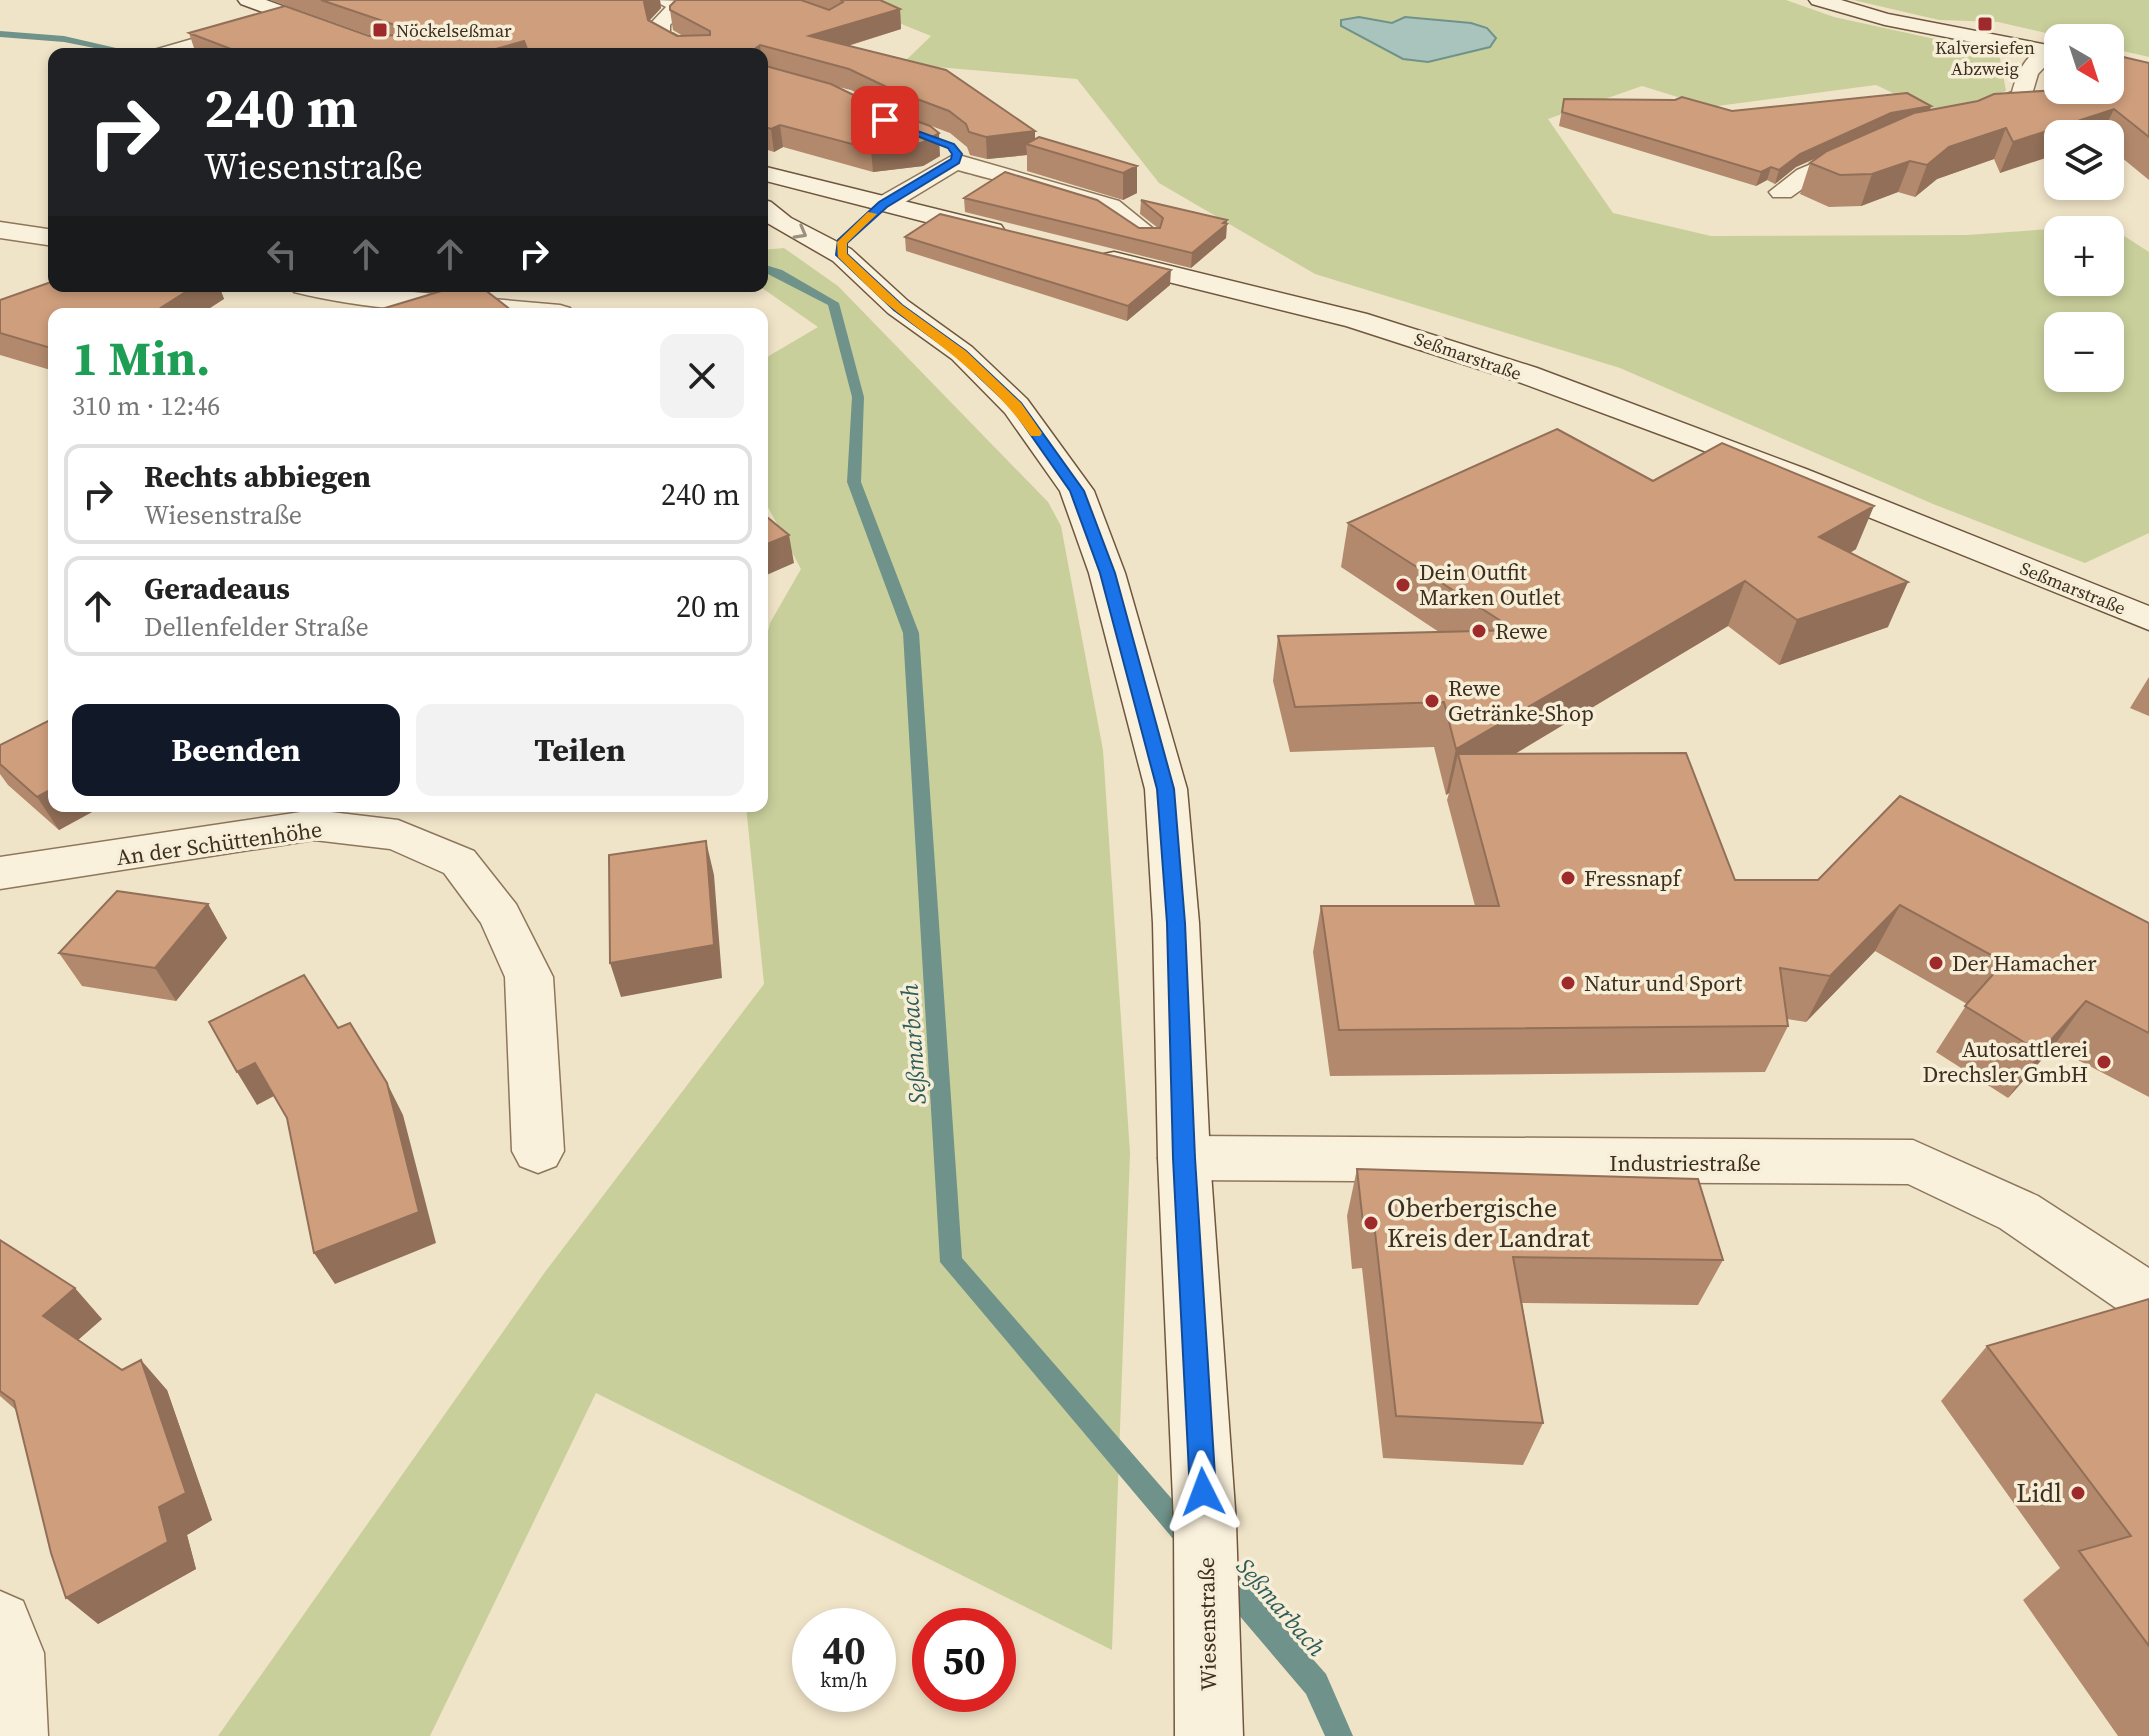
<!DOCTYPE html>
<html lang="de">
<meta charset="utf-8">
<style>
body{margin:0;font-family:"Source Serif 4",serif;background:#f2f2f2;color:#222;height:100vh;display:flex;flex-direction:column;font-size:30px;white-space:nowrap}
*{box-sizing:border-box;margin:0}
p{font-size:26px;color:#767676}
.icon{flex:none;width:44px;height:44px;fill:none;stroke:currentColor;stroke-width:2;stroke-linecap:round;stroke-linejoin:round}
.map{position:relative;flex:1;overflow:hidden}
.side{position:absolute;left:48px;top:308px;width:720px;height:504px;display:flex;flex-direction:column;background:#fff;border-radius:16px;box-shadow:0 4px 12px #0003}
.side>*{flex:none}
.banner{position:absolute;left:48px;top:48px;width:720px;height:244px;border-radius:16px;box-shadow:0 4px 12px #0003;background:#202124;color:#fff;overflow:hidden}
.needle{width:52px;rotate:141deg}
.buttons{position:absolute;left:2044px;top:24px;display:grid;gap:16px}
.buttons a{display:grid;place-items:center;width:80px;height:80px;border-radius:16px;background:#fff;box-shadow:0 4px 12px #0003;font-size:40px}
.speed{position:absolute;left:792px;top:1608px;display:flex;gap:16px;font-size:40px;font-weight:700;text-align:center}
.speed>*{display:grid;place-content:center;width:104px;height:104px;border-radius:50%;background:#fff;box-shadow:0 4px 12px #0003;line-height:1}
.speed small{font-size:20px;font-weight:400}
.speed .limit{border:12px solid #d22;background:#fff;color:#111}
.pin{position:absolute;display:grid;place-items:center;width:68px;height:68px;color:#fff;margin:-34px;border-radius:16px;box-shadow:0 4px 12px #0006}
.me{position:absolute;width:88px;margin:-44px;rotate:357deg;stroke-linejoin:round;filter:drop-shadow(0 0 6px #0008)}
.turn{display:flex;align-items:center;gap:28px;height:168px;padding:0 24px;font-size:36px}
.turn .icon{width:104px;height:104px;stroke-width:2.5}
.turn b{display:block;font-size:56px;line-height:68px}
.lanes{display:flex;align-items:center;height:76px;padding:0 24px;background:#0003;justify-content:center;gap:40px;direction:ltr}
.lanes .off{opacity:.35}
.round{display:grid;place-items:center;flex:none;width:84px;height:84px;border-radius:16px;background:#f2f2f2}
.headline{display:flex;align-items:center;justify-content:space-between;height:136px;padding:0 24px}
h1{font-size:48px;font-weight:700;line-height:60px;color:#1e9e55}
.action{display:flex;gap:16px;margin-top:auto;padding:16px 24px}
.action a{flex:1;height:92px;border-radius:16px;background:#111827;color:#fff;font-size:32px;font-weight:700;line-height:92px;text-align:center}
.action a+a{background:#f2f2f2;color:#222}
ul{padding:0;list-style:none}
li{display:flex;align-items:center;gap:24px;height:100px;margin:0 16px 12px;padding:0 8px;border:4px solid #e0e0e0;border-radius:16px}
li div{flex:1}
li b{display:block;font-size:30px}
li em{font-style:normal}
.map>svg:first-child{display:block}
.green{fill:#c9cf9b;fill-rule:evenodd}
.water{fill:#a9c4bc;stroke:#6f938a;stroke-width:2}
.lines{fill:none;stroke-linecap:round;stroke-linejoin:round}
.stream{fill:#6f938a;fill-rule:evenodd}
.street-casing{stroke:#8d765c;stroke-width:3}
.secondary-casing{stroke:#6f573f;stroke-width:3}
.street{fill:#faf1dc;fill-rule:evenodd}
.secondary{fill:#faf1dc;fill-rule:evenodd}
.wall{fill:#b2896c}
.shaded-wall{fill:#916f58}
.building{fill:#cf9f7d;stroke:#916f58;stroke-width:2}
.oneway{stroke:#9c907e}
.route{fill:#1a73e8;stroke:#114b97;stroke-width:2}
.slow{fill:#f59e0b}
.poi-dot{fill:#9e2a2b;stroke:#f7eed8;stroke-width:3}
.labels{text-anchor:middle;dominant-baseline:central;stroke-width:7;stroke-linejoin:round;paint-order:stroke}
.far-poi-label{font-size:18px;fill:#3d2e20;stroke:#f7eed8;text-anchor:start}
.far-street-label{font-size:18px;fill:#3d2e20;stroke:#f7eed8}
.poi-label{font-size:22px;fill:#3d2e20;stroke:#f7eed8;text-anchor:start}
.street-label{font-size:22px;fill:#3d2e20;stroke:#f7eed8}
.water-label{font-size:24px;font-style:italic;fill:#2f5d5a;stroke:#f7eed8}
.near-poi-label{font-size:26px;fill:#3d2e20;stroke:#f7eed8;text-anchor:start}
</style>
<div class="map">
<svg width="2149" height="1736" viewBox="0 0 2149 1736">
<rect width="100%" height="100%" fill="#f0e4c8"/>
<path class="green" d="M 842,0 L 1786,0 L 1834,17 L 1999,53 L 2006,91 L 1941,116 L 1876,85 L 1710,107 L 1642,86 L 1548,119 L 1613,213 L 1711,236 L 1967,235 L 2107,225 L 2149,252 L 2149,533 L 2085,563 L 1933,504 L 1620,368 L 1315,274 L 1159,183 L 1077,79 L 902,64 L 931,36 ZM 2058,230 L 2110,230 L 2110,282 L 2058,282 ZM 2058,326 L 2110,326 L 2110,378 L 2058,378 Z
M 1853,0 L 2149,0 L 2149,57 L 2110,48 L 2110,38 L 2068,38 L 1998,22 L 1939,20 Z
M 784,248 L 838,286 L 1048,502 L 1061,526 L 1103,750 L 1130,1153 L 1112,1650 L 596,1393 L 430,1736 L 218,1736 L 545,1272 L 764,984 L 746,806 L 762,806 L 762,657 L 770,623 L 801,569 L 762,496 L 762,360 L 818,327 L 759,286 L 762,286 L 762,250 Z"/>
<path class="water" d="M 1359,17 L 1392,23 L 1405,17 L 1471,23 L 1487,28 L 1496,38 L 1490,47 L 1428,62 L 1403,59 L 1341,26 L 1341,20 Z"/>
<g class="lines">
<path class="stream" d="M 0,31 L 64,36 L 142,54 L 125,54 L 64,42 L 0,37 Z
M 762,264 L 782,270 L 839,303 L 864,397 L 861,482 L 919,633 L 962,1258 L 1198,1529 L 1202,1538 L 1198,1547 L 1189,1551 L 1180,1547 L 940,1262 L 903,633 L 847,482 L 852,397 L 828,305 L 762,271 Z
M 1224,1565 L 1233,1569 L 1326,1674 L 1353,1736 L 1325,1736 L 1306,1694 L 1215,1587 L 1211,1578 L 1215,1569 Z"/>
<g class="street-casing">
<path id="street" d="M 653,0 L 687,1 L 690,5 L 670,25 L 670,32 C 682,40 702,44 711,54 L 680,54 L 653,38 L 650,24 L 666,7 Z
M 251,22 L 258,24 L 261,28 L 258,32 L 184,54 L 150,54 L 154,50 Z
M 2048,46 L 2055,48 L 2058,53 L 2038,74 L 2030,101 L 1978,123 L 1962,123 L 1959,118 L 1962,113 L 2012,92 C 2017,73 2027,51 2048,46 Z
M 1859,144 L 1867,146 L 1871,151 L 1867,156 L 1815,180 L 1791,197 L 1773,197 L 1769,192 L 1797,170 Z
M 955,154 L 1119,201 L 1161,235 L 1157,241 C 1132,247 1120,219 1098,211 C 1054,193 1004,183 958,170 L 892,210 L 874,210 L 870,205 L 874,200 Z
M 0,222 L 54,230 L 54,246 L 0,238 Z
M 290,286 L 345,286 L 560,305 L 570,308 L 574,314 C 480,314 386,315 294,292 Z
M 314,810 L 398,820 L 474,851 L 516,904 L 553,977 L 564,1151 L 556,1166 L 538,1173 L 520,1166 L 512,1151 L 505,977 L 481,923 L 444,873 L 390,849 L 314,840 L 0,889 L 0,857 Z
M 1184,1136 L 1913,1140 L 2038,1196 L 2149,1268 L 2149,1324 L 2129,1317 L 2000,1228 L 1908,1184 L 1184,1180 L 1166,1173 L 1158,1158 L 1166,1143 Z
M 0,1591 L 23,1601 L 44,1653 L 48,1736 L 0,1736 Z"/>
</g>
<g class="secondary-casing">
<path id="secondary" d="M 238,0 L 266,0 L 403,50 L 407,54 L 376,54 L 241,4 Z
M 1809,0 L 1841,0 L 1888,14 L 2058,47 L 2058,59 L 1885,25 L 1812,4 Z
M 762,166 L 1001,225 L 1005,231 L 1001,237 L 992,239 L 762,180 Z
M 762,199 L 771,202 L 791,218 L 851,249 L 908,301 L 972,347 L 1027,399 L 1094,491 L 1125,573 L 1187,789 L 1199,923 L 1210,1158 L 1236,1523 L 1243,1736 L 1175,1736 L 1174,1523 L 1158,1158 L 1153,923 L 1145,789 L 1089,573 L 1060,491 L 1005,413 L 952,359 L 888,313 L 833,261 L 762,220 Z
M 1114,252 L 1367,314 L 1537,368 L 1806,469 L 2149,606 L 2149,630 L 1694,447 L 1516,381 L 1346,326 L 1104,266 L 1101,260 L 1104,254 Z"/>
</g>
<use href="#street" class="street"/>
<use href="#secondary" class="secondary"/>
</g>
<path class="wall" d="M 270,0 L 660,0 L 661,8 L 649,21 L 677,36 L 683,36 L 673,30 L 670,10 L 802,0 L 880,0 L 900,9 L 901,29 L 848,46 L 1035,139 L 1137,166 L 1137,193 L 1123,200 L 1027,171 L 1027,155 L 987,159 L 970,155 L 967,147 L 950,133 L 894,112 L 851,90 L 834,86 L 940,156 L 923,166 L 873,172 L 783,147 L 774,152 L 762,148 L 762,54 L 196,54 L 189,33 L 372,36 Z
M 2149,63 L 2149,180 L 2110,148 L 2110,134 L 2058,134 L 2000,173 L 1994,159 L 1937,179 L 1915,197 L 1898,192 L 1861,206 L 1829,207 L 1800,194 L 1810,163 L 1819,157 L 1796,167 L 1775,184 L 1767,180 L 1756,186 L 1559,126 L 1564,99 L 1732,111 L 1931,106 L 1930,110 L 2058,90 Z
M 964,198 L 1139,228 L 1158,228 L 1140,214 L 1141,200 L 1227,220 L 1226,238 L 1191,268 L 965,212 Z
M 905,237 L 1170,285 L 1127,321 L 906,251 Z
M 54,286 L 219,286 L 224,299 L 54,314 L 54,371 L 0,355 L 0,300 Z
M 1653,481 L 1856,549 L 1850,553 L 1888,627 L 1779,665 L 1728,626 L 1515,754 L 1735,880 L 2149,923 L 2149,1097 L 2053,1047 L 2008,1098 L 1936,1052 L 1967,1004 L 1875,951 L 1806,1022 L 1787,1019 L 1788,1026 L 1765,1072 L 1330,1076 L 1313,952 L 1321,906 L 1475,906 L 1447,800 L 1449,793 L 1446,795 L 1434,747 L 1290,752 L 1273,681 L 1278,636 L 1439,632 L 1341,567 L 1348,523 Z
M 2149,677 L 2149,716 L 2130,708 Z
M 0,745 L 54,806 L 103,806 L 59,830 L 8,785 L 0,774 Z
M 208,904 L 227,938 L 176,1001 L 82,986 L 59,953 Z
M 1357,1169 L 1723,1260 L 1698,1305 L 1522,1303 L 1543,1423 L 1523,1465 L 1383,1458 L 1362,1268 L 1352,1269 L 1347,1216 Z
M 0,1240 L 102,1319 L 78,1340 L 122,1370 L 167,1390 L 212,1520 L 187,1535 L 196,1569 L 98,1624 L 16,1410 L 0,1396 Z
M 2149,1299 L 2149,1736 L 2118,1736 L 2023,1600 L 2060,1568 L 1941,1401 L 1987,1346 Z"/>
<path class="shaded-wall" d="M 646,0 L 660,0 L 661,8 L 648,22 L 644,2 Z
M 900,9 L 901,29 L 811,57 L 809,36 Z
M 524,41 L 527,54 L 478,54 Z
M 760,45 L 761,54 L 757,54 L 756,48 Z
M 1931,106 L 1926,119 L 1887,126 L 1796,167 L 1775,184 L 1779,170 L 1800,154 L 1891,113 Z
M 2114,109 L 2102,134 L 2058,134 L 2058,154 L 2000,173 L 2013,142 Z
M 780,125 L 783,147 L 774,152 L 771,129 Z
M 2006,128 L 1994,159 L 1937,179 L 1915,197 L 1927,165 L 1949,147 Z
M 1035,131 L 1035,147 L 1026,144 L 1027,155 L 987,159 L 986,137 Z
M 939,133 L 940,156 L 923,166 L 873,172 L 871,149 Z
M 1910,161 L 1898,192 L 1861,206 L 1872,174 Z
M 1137,166 L 1137,193 L 1123,200 L 1123,173 Z
M 1771,167 L 1767,180 L 1756,186 L 1761,172 Z
M 1227,220 L 1226,238 L 1191,268 L 1192,253 Z
M 1171,270 L 1170,285 L 1127,321 L 1128,306 Z
M 195,286 L 219,286 L 224,299 L 201,314 L 151,314 Z
M 1874,506 L 1856,549 L 1802,581 L 1819,537 Z
M 789,535 L 794,563 L 762,577 L 762,546 Z
M 1745,581 L 1728,626 L 1466,783 L 1458,754 L 1449,793 L 1446,795 L 1456,749 Z
M 1908,582 L 1888,627 L 1779,665 L 1797,620 Z
M 54,788 L 54,806 L 103,806 L 59,830 L 37,797 Z
M 706,841 L 714,875 L 722,978 L 621,997 L 610,963 Z
M 208,904 L 227,938 L 176,1001 L 155,968 Z
M 1900,905 L 1875,951 L 1806,1022 L 1830,976 Z
M 2086,1001 L 2053,1047 L 2008,1098 L 2040,1052 Z
M 255,1063 L 274,1096 L 257,1105 L 237,1072 Z
M 387,1083 L 403,1115 L 436,1243 L 335,1284 L 314,1253 Z
M 75,1288 L 102,1319 L 71,1346 L 43,1316 Z
M 141,1360 L 167,1390 L 212,1520 L 187,1535 L 196,1569 L 98,1624 L 66,1598 Z"/>
<path class="building" d="M 321,0 L 646,0 L 644,2 L 648,20 L 677,36 L 710,35 L 710,31 L 670,10 L 670,6 L 676,0 L 801,0 L 829,10 L 843,2 L 841,0 L 880,0 L 900,9 L 809,36 L 946,70 L 1035,131 L 986,137 L 969,132 L 966,124 L 949,111 L 893,90 L 849,69 L 760,45 L 756,48 L 757,54 L 529,54 L 524,41 L 478,54 L 244,54 L 189,33 L 285,6 L 369,36 L 403,35 L 398,26 Z
M 2119,56 L 2149,63 L 2149,137 L 2114,109 L 2013,142 L 2006,128 L 1949,147 L 1927,165 L 1910,161 L 1872,174 L 1840,175 L 1810,163 L 1827,151 L 1914,113 L 1978,101 L 1994,94 L 2058,90 L 2110,90 L 2110,61 Z
M 762,65 L 831,84 L 874,105 L 930,126 L 939,133 L 921,143 L 871,149 L 780,125 L 771,129 L 762,126 Z
M 1907,93 L 1931,106 L 1891,113 L 1800,154 L 1779,170 L 1771,167 L 1761,172 L 1562,112 L 1564,99 L 1675,100 L 1682,97 L 1732,111 Z
M 1039,137 L 1137,166 L 1123,173 L 1026,144 Z
M 1005,172 L 1097,200 L 1139,228 L 1160,228 L 1163,218 L 1141,200 L 1227,220 L 1223,223 L 1227,224 L 1192,253 L 964,198 Z
M 940,214 L 1171,270 L 1128,306 L 905,237 Z
M 54,281 L 54,286 L 195,286 L 151,314 L 54,314 L 54,349 L 0,333 L 0,300 Z
M 458,286 L 480,286 L 516,314 L 365,314 Z
M 1557,429 L 1653,481 L 1722,443 L 1874,506 L 1819,537 L 1908,582 L 1797,620 L 1745,581 L 1456,749 L 1444,702 L 1295,707 L 1278,636 L 1515,630 L 1348,523 Z
M 762,513 L 789,535 L 762,546 Z
M 54,718 L 54,788 L 37,797 L 0,764 L 0,745 Z
M 1686,753 L 1735,880 L 1818,880 L 1900,796 L 2149,923 L 2149,1033 L 2086,1001 L 2040,1052 L 1965,1006 L 2004,962 L 1900,905 L 1830,976 L 1780,968 L 1788,1026 L 1339,1030 L 1321,906 L 1499,906 L 1458,754 Z
M 706,841 L 714,945 L 610,963 L 609,855 Z
M 117,891 L 208,904 L 155,968 L 59,953 Z
M 304,975 L 338,1028 L 350,1023 L 387,1083 L 419,1212 L 314,1253 L 287,1118 L 255,1063 L 237,1072 L 209,1022 Z
M 1357,1169 L 1698,1179 L 1723,1260 L 1513,1257 L 1543,1423 L 1396,1416 L 1374,1223 L 1363,1223 Z
M 0,1240 L 75,1288 L 43,1316 L 122,1370 L 141,1360 L 186,1493 L 159,1507 L 168,1542 L 66,1598 L 51,1553 L 14,1401 L 0,1391 Z
M 2149,1299 L 2149,1646 L 2079,1551 L 2131,1536 L 1987,1346 Z"/>
<defs><path id="oneway-chevron" d="M-2-3.5L2.5 0L-2 3.5" fill="none" stroke-width="1.6" stroke-linecap="round" stroke-linejoin="round" transform="scale(2)"/></defs>
<use class="oneway" href="#oneway-chevron" transform="translate(801 233) rotate(29)"/>
<path class="route" d="M 881,118 L 954,144 L 962,154 L 959,163 L 887,207 L 847,243 L 847,254 L 902,305 L 966,351 L 1021,403 L 1084,491 L 1115,573 L 1174,789 L 1185,923 L 1195,1158 L 1216,1492 L 1212,1501 L 1203,1505 L 1194,1501 L 1190,1492 L 1173,1158 L 1167,923 L 1157,789 L 1100,573 L 1070,491 L 1012,408 L 957,356 L 894,310 L 836,255 L 838,240 L 879,202 L 951,159 L 952,154 L 948,148 L 881,122 Z"/>
<path class="slow" d="M 868,212 L 877,214 L 847,243 L 847,254 L 902,305 L 966,351 L 1021,403 L 1042,433 L 1040,436 L 1031,436 C 995,384 946,350 897,312 C 876,296 857,275 838,257 L 837,242 Z"/>
<g class="poi-dot">
<rect x="1977" y="16" width="16" height="16" rx="4"/>
<rect x="372" y="22" width="16" height="16" rx="4"/>
<circle cx="1403" cy="585" r="8"/>
<circle cx="1479" cy="631" r="8"/>
<circle cx="1432" cy="701" r="8"/>
<circle cx="1568" cy="878" r="8"/>
<circle cx="1936" cy="963" r="8"/>
<circle cx="1568" cy="983" r="8"/>
<circle cx="2104" cy="1062" r="8"/>
<circle cx="1371" cy="1223" r="8"/>
<circle cx="2078" cy="1493" r="8"/>
</g>
<g class="labels">
<g class="far-poi-label">
<text x="396" y="30">Nöckelseßmar</text>
<text x="1985" y="47" text-anchor="middle">Kalversiefen<tspan x="1985" dy="21">Abzweig</tspan></text>
</g>
<g class="far-street-label">
<text transform="translate(1468 356) rotate(19)">Seßmarstraße</text>
<text transform="translate(2073 588) rotate(22)">Seßmarstraße</text>
</g>
<g class="poi-label">
<text x="1419" y="572">Dein Outfit<tspan x="1419" dy="25">Marken Outlet</tspan></text>
<text x="1495" y="631">Rewe</text>
<text x="1448" y="688">Rewe<tspan x="1448" dy="25">Getränke-Shop</tspan></text>
<text x="1584" y="878">Fressnapf</text>
<text x="1952" y="963">Der Hamacher</text>
<text x="1584" y="983">Natur und Sport</text>
<text x="2088" y="1049" text-anchor="end">Autosattlerei<tspan x="2088" dy="25">Drechsler GmbH</tspan></text>
</g>
<g class="street-label">
<text transform="translate(219 843) rotate(-8)">An der Schüttenhöhe</text>
<text x="1685" y="1163">Industriestraße</text>
<text transform="translate(1207 1624) rotate(-91)">Wiesenstraße</text>
</g>
<g class="water-label">
<text transform="translate(913 1044) rotate(-94)">Seßmarbach</text>
<text transform="translate(1281 1607) rotate(49)">Seßmarbach</text>
</g>
<g class="near-poi-label">
<text x="1387" y="1208">Oberbergische<tspan x="1387" dy="30">Kreis der Landrat</tspan></text>
<text x="2062" y="1493" text-anchor="end">Lidl</text>
</g>
</g>
</svg>
<div class="buttons">
<a><svg class="needle" viewBox="-14 -14 28 28"><path d="M0-13l5 13h-10z" fill="#e53935"/><path d="M0 13l5-13h-10z" fill="#767676"/></svg></a>
<a><svg class="icon" aria-label="layers" viewBox="0 0 24 24"><path d="M12 4l9 5-9 5-9-5zM3 14l9 5 9-5"/></svg></a>
<a>+</a>
<a>−</a>
</div>
<div class="speed"><div>40<small>km/h</small></div><div class="limit">50</div></div>
<div class="pin" style="left:885px;top:120px;background:#d93025"><svg class="icon" aria-label="arrive" viewBox="0 0 24 24"><path d="M6 21V4h12l-3 4 3 4H6"/></svg></div>
<svg class="me" style="left:1203px;top:1492px" viewBox="-20 -20 40 40"><path d="M0-17L14 15 0 8-14 15z" fill="#1a73e8" stroke="#fff" stroke-width="4"/></svg>
<div class="banner">
<div class="turn"><svg class="icon" aria-label="right" viewBox="0 0 24 24"><path d="M7 20v-9h11M14 6l5 5-5 5"/></svg><div><b>240 m</b>Wiesenstraße</div></div>
<div class="lanes"><svg class="icon off" aria-label="left" viewBox="0 0 24 24"><path d="M17 20v-9H6M10 6l-5 5 5 5"/></svg><svg class="icon off" aria-label="ahead" viewBox="0 0 24 24"><path d="M12 20V5M6 11l6-6 6 6"/></svg><svg class="icon off" aria-label="ahead" viewBox="0 0 24 24"><path d="M12 20V5M6 11l6-6 6 6"/></svg><svg class="icon" aria-label="right" viewBox="0 0 24 24"><path d="M7 20v-9h11M14 6l5 5-5 5"/></svg></div>
</div>
<section class="side">
<div class="headline"><div><h1>1 Min.</h1><p>310 m · 12:46</p></div><a class="round"><svg class="icon" aria-label="close" viewBox="0 0 24 24"><path d="M6 6l12 12M18 6L6 18"/></svg></a></div>
<ul>
<li><svg class="icon" aria-label="right" viewBox="0 0 24 24"><path d="M7 20v-9h11M14 6l5 5-5 5"/></svg><div><b>Rechts abbiegen</b><p>Wiesenstraße</p></div><em>240 m</em></li>
<li><svg class="icon" aria-label="ahead" viewBox="0 0 24 24"><path d="M12 20V5M6 11l6-6 6 6"/></svg><div><b>Geradeaus</b><p>Dellenfelder Straße</p></div><em>20 m</em></li>
</ul>
<div class="action"><a>Beenden</a><a>Teilen</a></div>
</section>
</div>
